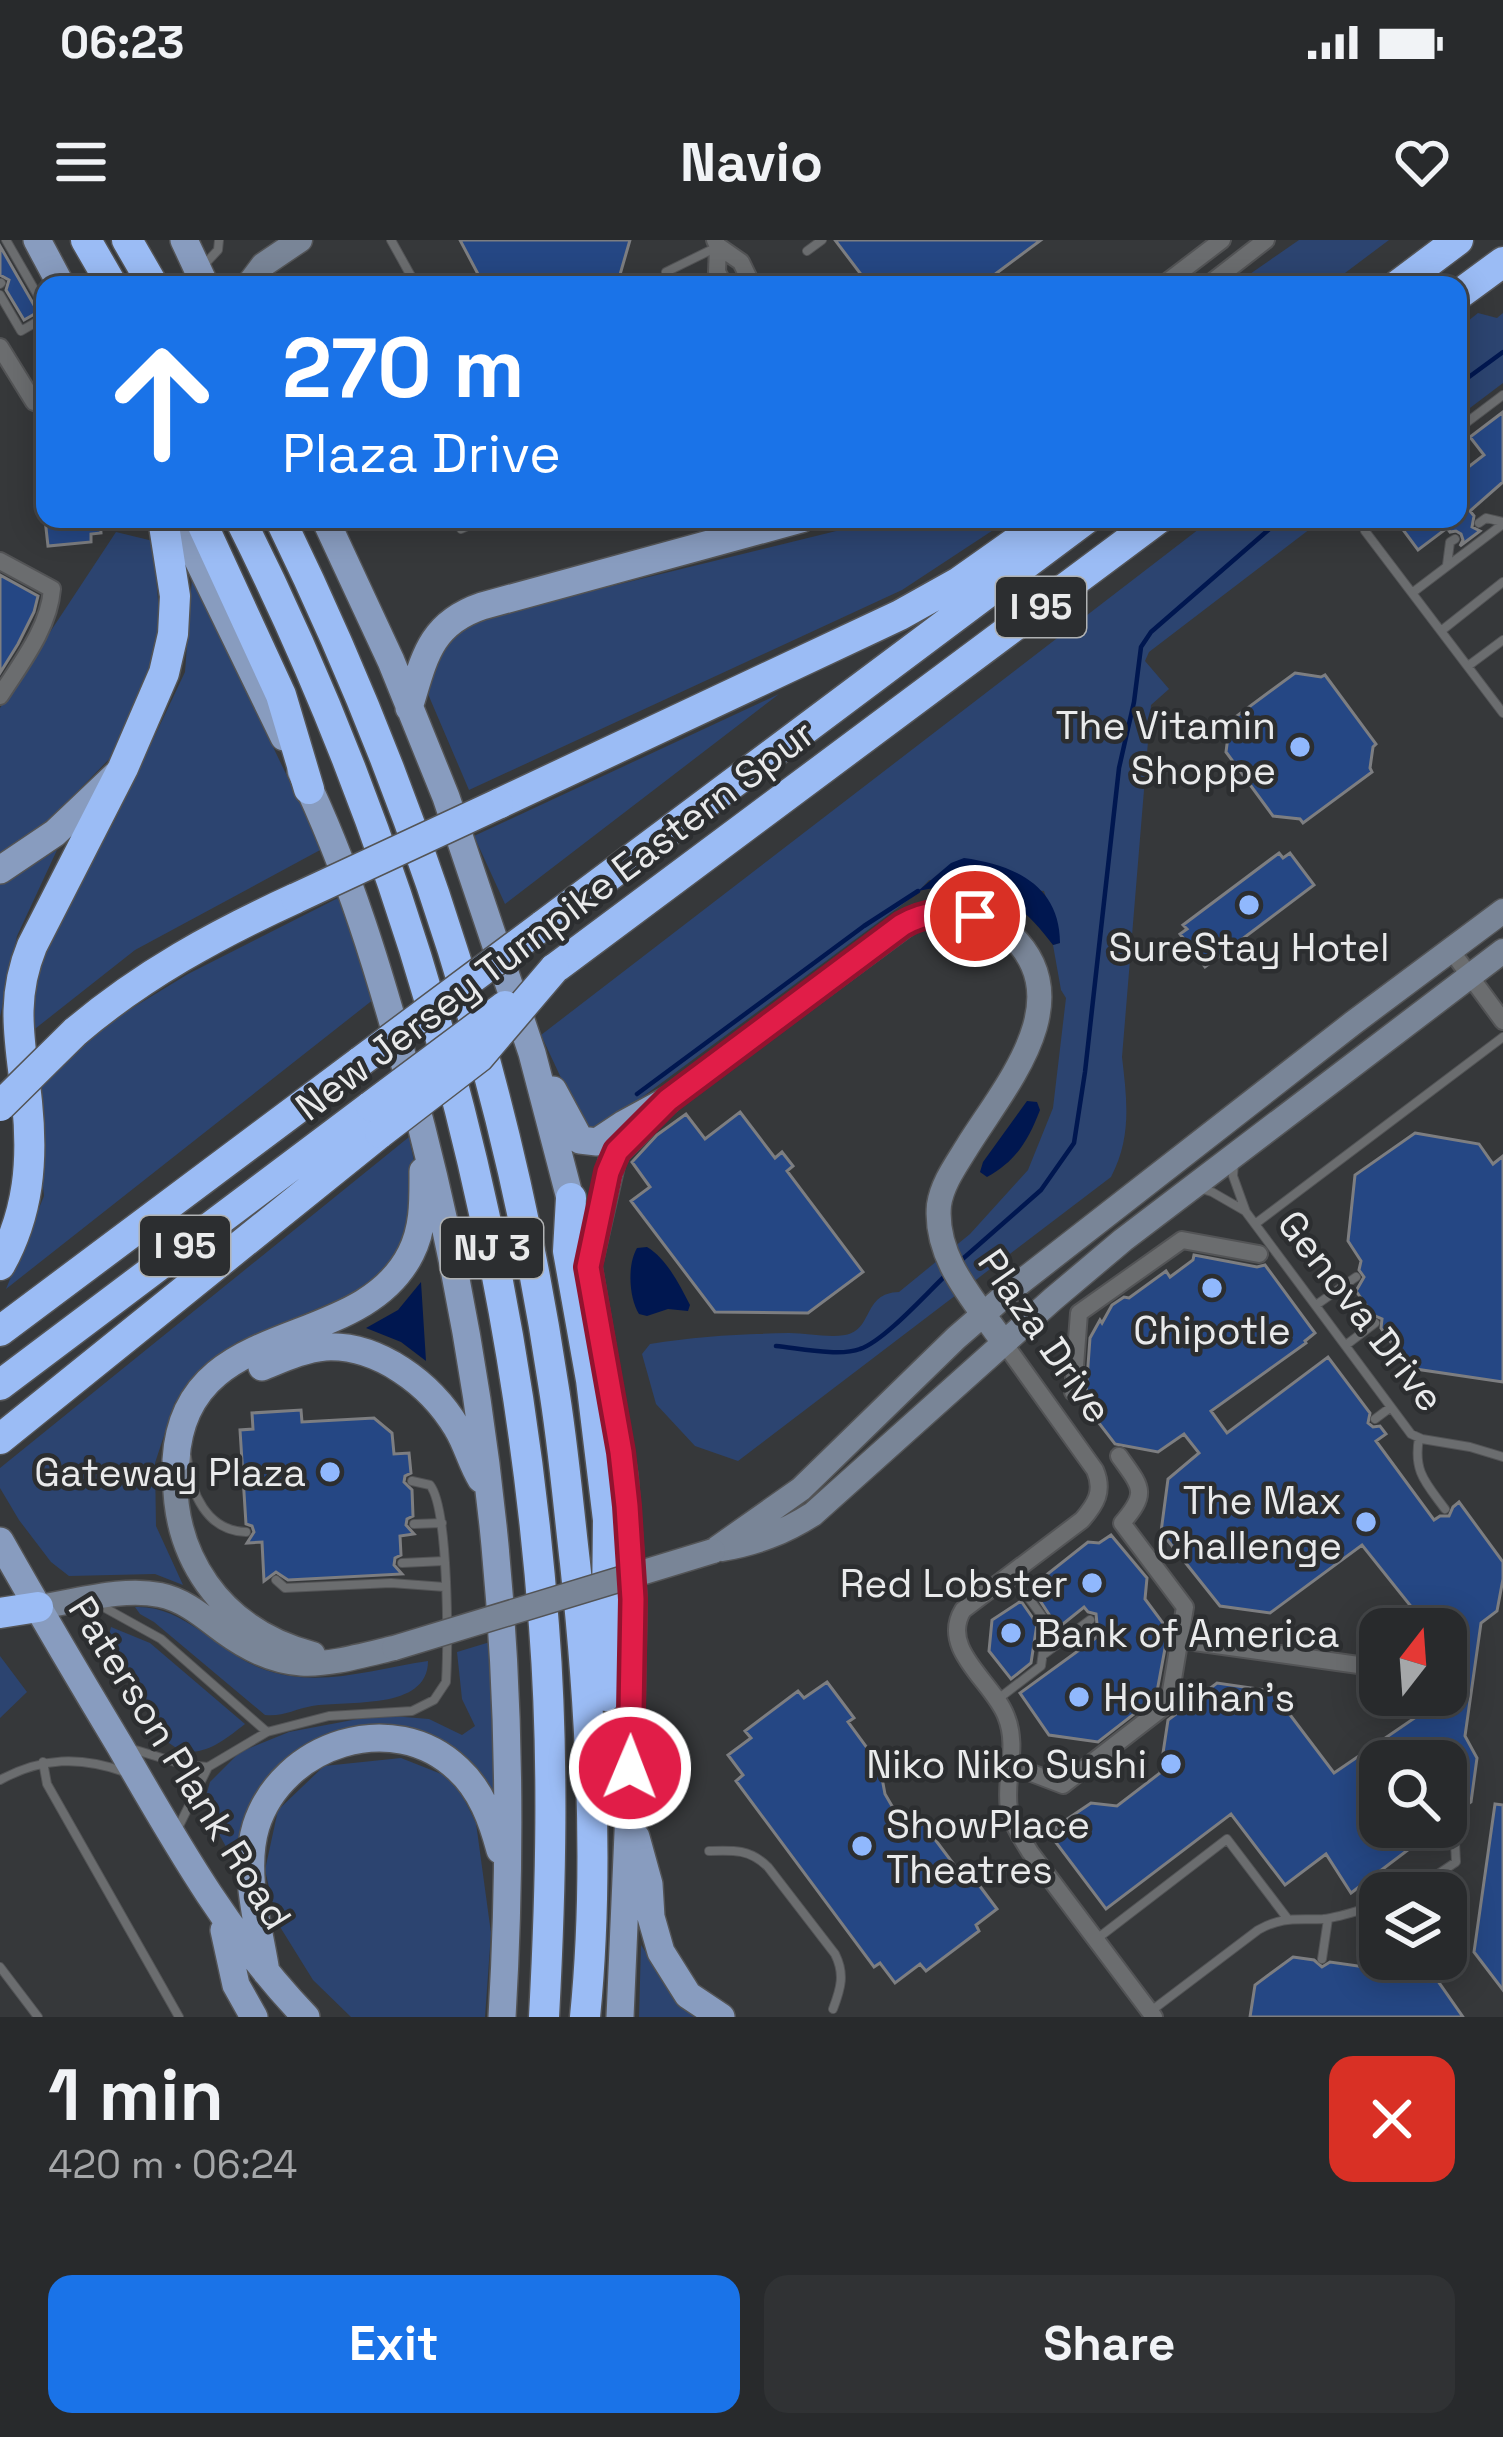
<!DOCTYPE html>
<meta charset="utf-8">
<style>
body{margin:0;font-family:"Space Grotesk",sans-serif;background:#303234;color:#f1f3f6;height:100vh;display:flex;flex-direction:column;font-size:45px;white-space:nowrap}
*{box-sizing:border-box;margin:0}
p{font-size:39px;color:#a5a7a9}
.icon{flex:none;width:66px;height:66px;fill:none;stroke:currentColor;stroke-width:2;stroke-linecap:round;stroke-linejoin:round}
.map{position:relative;height:1777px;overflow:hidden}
.side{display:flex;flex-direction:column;background:#282a2c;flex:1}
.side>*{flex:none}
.banner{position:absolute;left:36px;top:36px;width:1431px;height:252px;border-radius:24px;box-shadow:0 6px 30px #0003,0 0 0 3px #444648;background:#1a73e8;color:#fff;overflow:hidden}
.needle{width:78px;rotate:17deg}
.tools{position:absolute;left:1359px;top:1368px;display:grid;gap:24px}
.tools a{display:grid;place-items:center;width:108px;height:108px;border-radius:24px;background:#282a2c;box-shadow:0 6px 30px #0003,0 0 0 3px #444648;font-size:60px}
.pin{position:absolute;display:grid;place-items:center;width:102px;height:102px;color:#fff;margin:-51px;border:6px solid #fff;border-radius:50%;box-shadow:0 3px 12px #0007}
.me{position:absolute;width:132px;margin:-66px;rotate:1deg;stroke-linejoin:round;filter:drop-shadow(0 0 9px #0008)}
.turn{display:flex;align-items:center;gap:42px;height:252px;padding:0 48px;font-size:54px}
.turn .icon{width:156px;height:156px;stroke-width:2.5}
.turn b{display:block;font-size:84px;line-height:102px}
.round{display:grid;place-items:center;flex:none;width:126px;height:126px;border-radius:24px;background:#303234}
.headline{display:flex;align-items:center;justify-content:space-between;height:204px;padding:0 48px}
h1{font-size:72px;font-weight:700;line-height:90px}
.cta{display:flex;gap:24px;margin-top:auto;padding:24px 48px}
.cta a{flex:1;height:138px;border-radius:24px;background:#1a73e8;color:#fff;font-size:48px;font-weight:700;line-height:138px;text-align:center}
.cta a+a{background:#303234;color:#f1f3f6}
.status{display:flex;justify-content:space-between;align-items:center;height:84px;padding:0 60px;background:#282a2c;direction:ltr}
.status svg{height:33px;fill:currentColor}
header{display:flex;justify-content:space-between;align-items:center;height:156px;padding:0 48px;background:#282a2c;font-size:54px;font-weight:700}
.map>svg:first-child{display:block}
.green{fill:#2c4470}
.water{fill:#001750}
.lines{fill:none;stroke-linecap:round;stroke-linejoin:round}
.stream{stroke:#001750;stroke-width:4.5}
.building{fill:#254784;stroke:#7d7e81;stroke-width:3}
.lane-casing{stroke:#535456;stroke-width:10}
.street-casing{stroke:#535456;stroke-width:20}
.secondary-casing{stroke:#535456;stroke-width:27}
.primary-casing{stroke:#535456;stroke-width:30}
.highway-casing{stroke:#535456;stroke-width:33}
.lane{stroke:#6b6d6f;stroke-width:8}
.street{stroke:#6b6d6f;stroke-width:16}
.secondary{stroke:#798597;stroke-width:24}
.primary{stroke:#889cbf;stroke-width:27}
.highway{stroke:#9bbcf5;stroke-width:30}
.secondary-bridge-casing{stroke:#535456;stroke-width:27;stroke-linecap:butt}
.highway-bridge-casing{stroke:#535456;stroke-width:33;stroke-linecap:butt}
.secondary-bridge{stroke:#798597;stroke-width:24}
.highway-bridge{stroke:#9bbcf5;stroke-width:30}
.route-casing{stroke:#92132f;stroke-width:30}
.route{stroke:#e11d48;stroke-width:21}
.poi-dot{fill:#90b8fd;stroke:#2c2e30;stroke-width:4.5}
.labels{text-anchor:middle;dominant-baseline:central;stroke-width:9;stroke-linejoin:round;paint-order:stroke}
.shield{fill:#2c2e30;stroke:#b0b2b3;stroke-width:3}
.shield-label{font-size:36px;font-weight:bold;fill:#e9eaeb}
.poi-label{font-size:39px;fill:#e9eaeb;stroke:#2c2e30;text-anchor:end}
.street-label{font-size:39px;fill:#e9eaeb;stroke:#2c2e30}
</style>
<div class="status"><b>06:23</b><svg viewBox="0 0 49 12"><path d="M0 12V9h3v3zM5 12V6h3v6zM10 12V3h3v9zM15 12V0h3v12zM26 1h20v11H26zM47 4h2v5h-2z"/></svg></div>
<header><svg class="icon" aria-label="menu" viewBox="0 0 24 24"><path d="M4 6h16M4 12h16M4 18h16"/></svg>Navio<svg class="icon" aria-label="heart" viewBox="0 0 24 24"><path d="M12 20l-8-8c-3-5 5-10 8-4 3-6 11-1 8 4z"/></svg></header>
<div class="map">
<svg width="1503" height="1777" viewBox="0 0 1503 1777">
<rect width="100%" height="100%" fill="#36383a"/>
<path class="green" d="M 1299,0 L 1389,0 L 1329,45 L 1234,45 Z
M 1478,73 L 1497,78 L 1503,73 L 1503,143 L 1458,177 L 1458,89 Z
M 885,279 L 1010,279 L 902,350 L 469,550 L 428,454 L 430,421 L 461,383 Z
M 1212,279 L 1323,279 L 1149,412 L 1145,421 L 1169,449 L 1151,465 L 1122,817 C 1127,860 1132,897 1111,937 L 738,1221 L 695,1206 L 656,1164 L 642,1114 L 650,1104 C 697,1096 742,1094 789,1093 C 807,1093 828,1098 845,1095 C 874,1090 862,1053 899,1052 L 970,994 L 1028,930 L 1053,868 L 1066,758 L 1061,750 L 1053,705 L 1060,703 L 1044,651 L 929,640 L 915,655 L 602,887 L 584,891 L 569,869 L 562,840 L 541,795 Z
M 116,292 L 153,301 L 161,396 L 118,510 L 32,598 L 0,617 L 0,468 Z
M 192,338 L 322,609 L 135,710 L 31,792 L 34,739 L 51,695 L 116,578 L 185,432 Z
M 779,454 L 505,664 L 474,596 Z
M 57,610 L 17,696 L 0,777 L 0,643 Z
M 340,657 L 374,759 L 6,1049 L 44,956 L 34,854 L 98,789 L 188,734 Z
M 409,897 L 418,941 L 408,994 L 378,1043 L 237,1102 L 175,1162 L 155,1223 L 156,1286 L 183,1345 L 155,1334 L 69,1336 L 51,1322 L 19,1280 L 0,1248 L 0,1228 Z
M 135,1367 C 185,1365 216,1411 260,1428 C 317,1450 371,1429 428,1421 C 428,1471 348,1460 312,1466 C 295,1469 283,1477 265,1475 L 154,1382 L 140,1374 Z
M 111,1387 L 150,1403 L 245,1484 C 222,1502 196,1524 169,1503 L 108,1399 Z
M 490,1402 L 494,1558 L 385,1487 L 316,1500 L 271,1535 L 238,1628 L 211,1580 L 206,1556 L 210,1542 L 240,1512 L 289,1492 L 379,1475 L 429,1479 L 462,1495 L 475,1486 L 462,1459 L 457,1412 Z
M 0,1416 L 27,1452 L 0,1478 Z
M 401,1518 L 454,1539 L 476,1583 L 491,1693 L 485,1777 L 351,1777 L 313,1740 L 277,1682 L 265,1630 L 278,1570 L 324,1526 Z
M 641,1705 L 674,1755 L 705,1777 L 639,1777 Z"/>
<path class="water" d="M 964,618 C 1015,625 1060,646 1060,703 L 1053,705 C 1014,653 981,638 918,651 L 951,623 Z
M 1027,861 L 1037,862 L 1040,870 C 1028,901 1016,921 987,937 L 980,932 L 983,922 Z
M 647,1007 C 667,1019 679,1044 690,1065 L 688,1071 L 668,1069 L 647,1076 L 639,1074 C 629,1058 627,1025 637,1008 Z
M 421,1042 L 426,1121 L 401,1102 L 366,1088 L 398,1070 Z"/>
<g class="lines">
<path class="stream" d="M 1458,145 L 1503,112
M 637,854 L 864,686 L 918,651
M 958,1023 L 1041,950 L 1074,903 L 1085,832 L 1119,528 L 1134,462 L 1141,407 L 1151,392 L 1281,279
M 776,1106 C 798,1108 839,1117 860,1109 C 884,1101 926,1054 946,1035"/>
</g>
<path class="building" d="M 460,0 L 630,0 L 617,45 L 508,45 L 479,36 Z
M 835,0 L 1041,0 L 990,38 L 991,45 L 869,45 Z
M 0,6 L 38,72 L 24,80 L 6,50 L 9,40 L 0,35 Z
M 1503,172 L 1503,242 L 1470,271 L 1474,276 L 1472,287 L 1480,291 L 1460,306 L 1463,300 L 1461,294 L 1456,291 L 1450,292 L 1447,288 L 1418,310 L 1395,279 L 1458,279 L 1458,235 L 1484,215 L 1470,197 Z
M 45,279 L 100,279 L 101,293 L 91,294 L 91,302 L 48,306 Z
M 0,335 L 38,356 L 34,372 L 18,404 L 0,433 Z
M 1295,433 L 1321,437 L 1325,435 L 1376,504 L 1373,507 L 1370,528 L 1372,532 L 1303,583 L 1300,579 L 1273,576 L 1226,512 L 1230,481 Z
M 1279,613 L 1283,618 L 1290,613 L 1314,645 L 1205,727 L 1180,694 L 1187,689 L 1183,685 Z
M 740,872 L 775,918 L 782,912 L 793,926 L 787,931 L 863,1032 L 808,1073 L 715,1072 L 631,961 L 650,947 L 632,922 L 657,895 L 686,874 L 705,899 Z
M 1415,893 L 1479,904 L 1493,924 L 1503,916 L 1503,1142 L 1409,1128 L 1381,1088 L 1382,1079 L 1373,1075 L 1356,1051 L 1364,1037 L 1359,1030 L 1361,1021 L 1348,1001 L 1355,935 Z
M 1194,1015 L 1257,1027 L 1265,1025 L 1315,1093 L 1305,1101 L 1306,1103 L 1211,1171 L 1227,1193 L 1328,1117 L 1370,1173 L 1368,1183 L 1373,1187 L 1380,1186 L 1386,1194 L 1376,1201 L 1434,1280 L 1440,1276 L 1449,1276 L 1453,1267 L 1459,1262 L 1503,1322 L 1503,1339 L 1497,1371 L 1481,1383 L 1465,1496 L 1477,1518 L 1471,1562 L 1446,1579 L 1446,1521 L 1380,1521 L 1380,1587 L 1437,1588 L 1351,1653 L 1326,1614 L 1285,1645 L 1231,1574 L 1106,1669 L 1054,1600 L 1057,1586 L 1091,1563 L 1117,1566 L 1160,1533 L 1168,1480 L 1217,1443 L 1272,1451 L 1334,1533 L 1419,1475 L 1421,1455 L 1446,1455 L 1446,1389 L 1429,1389 L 1362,1305 L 1270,1373 L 1220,1366 L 1161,1292 L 1168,1239 L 1199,1213 L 1184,1194 L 1158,1212 L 1115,1204 L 1082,1161 L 1086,1153 L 1090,1098 L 1100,1080 L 1102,1083 L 1112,1065 L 1124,1057 L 1129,1058 L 1166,1031 L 1170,1037 L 1193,1020 Z
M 301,1170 L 302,1182 L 374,1178 L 392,1193 L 394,1214 L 409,1213 L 411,1233 L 405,1236 L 404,1242 L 412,1250 L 413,1276 L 407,1279 L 406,1285 L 414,1294 L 400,1296 L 401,1315 L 395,1318 L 394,1325 L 402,1334 L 288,1340 L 276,1332 L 264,1341 L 262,1302 L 247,1303 L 254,1292 L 252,1286 L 246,1284 L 240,1190 L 253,1189 L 252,1173 Z
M 1111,1295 L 1147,1338 L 1145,1359 L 1165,1386 L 1169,1387 L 1156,1457 L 1098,1502 L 1049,1495 L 1020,1453 L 1104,1392 L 1097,1384 L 1096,1374 L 1088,1372 L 1084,1367 L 1058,1388 L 1031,1347 L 1088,1302 L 1099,1303 Z
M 1021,1361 L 1037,1384 L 1031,1423 L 1011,1439 L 989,1411 L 992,1380 Z
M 827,1442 L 854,1478 L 848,1482 L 887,1535 L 882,1538 L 885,1554 L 892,1566 L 912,1583 L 919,1578 L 961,1634 L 967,1629 L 997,1669 L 976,1685 L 979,1691 L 926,1731 L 920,1724 L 895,1743 L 880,1723 L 874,1727 L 736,1541 L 743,1535 L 728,1515 L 751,1498 L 745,1491 L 798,1451 L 804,1458 Z
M 1495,1564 L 1503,1565 L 1503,1750 L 1474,1712 Z
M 1293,1717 L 1314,1720 L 1322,1727 L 1330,1722 L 1435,1737 L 1463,1777 L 1250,1777 L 1255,1745 Z"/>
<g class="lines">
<g class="lane-casing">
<path id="lane" d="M 6,0 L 45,68
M 391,0 L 416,45
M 807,11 L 822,0
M 203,26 L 218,10 L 219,0
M 0,44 L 1,43
M 673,45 L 666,32 L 717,7
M 0,55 L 21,91 L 45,77
M 1458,189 L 1503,155
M 1362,279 L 1365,291 L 1503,473
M 1479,283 L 1486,278 L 1503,282
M 461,289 L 483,279
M 1447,325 L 1450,302 L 1455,299
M 1412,353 L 1503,284
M 1441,391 L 1503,342
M 1468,426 L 1503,400
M 1234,923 L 1233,936 L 1246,972 L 1411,1194 L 1422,1199 L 1470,1207 L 1503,1217
M 1199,948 L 1212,952 L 1245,971
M 1255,984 L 1503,797
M 1316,1065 L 1356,1037
M 1346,1105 L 1375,1083
M 1375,1179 L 1391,1167
M 1419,1198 C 1413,1232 1426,1243 1445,1269
M 187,1217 C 190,1253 207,1291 246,1292
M 414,1284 L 442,1283
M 402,1323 L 444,1321
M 276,1340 L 285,1348 L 391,1343 L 445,1347
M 96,1363 L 161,1399 L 267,1492
M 1043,1415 L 1090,1380
M 998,1459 L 1041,1426 L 1047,1383 L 1011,1334
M 129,1508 L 185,1525 L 208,1527
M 43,1522 L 47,1544 L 179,1777
M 0,1540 C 42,1517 81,1516 125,1532
M 176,1592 L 208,1527 L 267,1492 L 329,1476 L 412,1471 L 434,1460 L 446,1442 C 448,1406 449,1269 430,1245 L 412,1241
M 709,1611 C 733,1610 750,1609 768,1627 L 835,1714 C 845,1734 841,1748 833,1769
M 1410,1653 L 1456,1622 L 1455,1603 L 1445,1587
M 1098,1698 L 1227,1599 L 1287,1678
M 1322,1719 L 1328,1679
M 0,1727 L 38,1777
M 1151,1771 L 1258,1690 C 1283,1676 1296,1680 1323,1679 C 1342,1677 1362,1669 1380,1664"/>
</g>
<g class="street-casing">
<path id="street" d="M 715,0 L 718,6 L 741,22 L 752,45
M 718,6 L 717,32 L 724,45
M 1163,45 L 1222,0
M 1208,45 L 1266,0
M 0,107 L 34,162
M 0,321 L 52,349 C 49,388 21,423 0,456
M 1450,709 L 1503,781
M 1004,1103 L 1095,1230 C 1104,1251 1096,1264 1082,1280 L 963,1370 C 939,1409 993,1442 1006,1476 C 1019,1508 1004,1537 1009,1569 C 1012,1584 1022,1599 1030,1612 L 1154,1777
M 1073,1152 L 1079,1073 L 1182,1000 L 1259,1014
M 1180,1400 L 1380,1428
M 1029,1532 L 1063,1545 L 1169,1463 L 1185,1367 L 1122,1283 C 1149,1252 1141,1247 1119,1216"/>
</g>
<g class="secondary-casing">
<path id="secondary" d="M 248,45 L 263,25 L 300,0
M 668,860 L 916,677 C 948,669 985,671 1011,695 C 1081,761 1004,847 967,907 C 956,925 942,944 939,965 C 934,1019 975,1061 1004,1103
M 176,1220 C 168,1315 221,1390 313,1414
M 722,1309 C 756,1303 783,1293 813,1274 L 1053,1059 L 1123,1000 L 1503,711
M 713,1311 L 801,1249 L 956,1098 L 1017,1045 L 1353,783 L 1503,671
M 38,1367 C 76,1362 121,1347 160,1355 C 185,1360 204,1377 224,1392 C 287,1438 323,1425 394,1408"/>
</g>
<g class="primary-casing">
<path id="primary" d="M 37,0 L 61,45
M 184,0 L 205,45
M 178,279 L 284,497
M 325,279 L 391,421 L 446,557 L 532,813 L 588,1027 L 624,1236 L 633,1359 L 629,1570 L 620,1777
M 409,468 C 424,419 429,384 482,366 L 801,279
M 301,531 C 349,630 380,734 409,840 C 495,1152 521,1454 502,1777
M 0,630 L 55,593 L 116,535
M 553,850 L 580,900 L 597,902 L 624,884 L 668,860
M 590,1017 L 612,921 L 617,911 L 640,889
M 262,1127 C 282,1119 303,1109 325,1107 C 378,1104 431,1144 457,1188 C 467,1204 471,1223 481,1239
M 176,1220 C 184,1074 360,1116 411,1013 C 424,987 423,960 423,931
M 0,1301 C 39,1370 79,1438 120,1506 C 176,1603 228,1696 306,1777
M 636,1597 L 649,1644 L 651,1677 L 661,1712 L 688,1755 L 721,1777
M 224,1690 L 236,1745 L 254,1777
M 266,1732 C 259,1687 242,1632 256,1586 C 282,1504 393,1467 458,1529 C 481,1550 492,1580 500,1610"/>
</g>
<g class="highway-casing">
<path id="highway" d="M 86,0 L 112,45
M 127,0 L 153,45
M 1398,45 L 1458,0
M 1458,55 L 1503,22
M 200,279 L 281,455 L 309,549
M 240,279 C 413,624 515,1002 544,1386 C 554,1516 551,1647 544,1777
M 280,279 C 413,552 508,842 553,1143 C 563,1203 568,1263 575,1323 C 591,1471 600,1629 585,1777
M 498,564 L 900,375 L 959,342 L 1037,287 L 1053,279
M 542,686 L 1086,279
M 554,729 L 1158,279
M 75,792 C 142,735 217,694 296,658
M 571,958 L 568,1011 L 591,1140 L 608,1280 L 606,1456
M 0,1025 C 29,973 33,920 27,862 C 21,805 9,762 32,706 L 123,528 L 164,433 L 173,394 L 175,356 L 163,279
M 0,1091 L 361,821
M 0,1145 L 371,866
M 0,1199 L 380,893
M 0,1373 L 38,1367"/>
</g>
<use href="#lane" class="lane"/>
<use href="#street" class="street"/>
<use href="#secondary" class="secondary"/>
<use href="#primary" class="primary"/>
<use href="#highway" class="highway"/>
<g class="secondary-bridge-casing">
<path id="secondary-bridge" d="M 394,1408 L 713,1311"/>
</g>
<g class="highway-bridge-casing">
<path id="highway-bridge" d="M 296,658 L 498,564
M 361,821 L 542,686
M 0,866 L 75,792
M 371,866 L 505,766
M 380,893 L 479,817 L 554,729"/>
</g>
<use href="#secondary-bridge" class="secondary-bridge"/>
<use href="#highway-bridge" class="highway-bridge"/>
</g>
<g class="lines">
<g class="route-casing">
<path id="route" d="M 630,1528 L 633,1359 L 627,1266 L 621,1212 L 588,1027 L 608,932 L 617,911 L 668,860 L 902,685 C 926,671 948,671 975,676"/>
</g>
<use href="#route" class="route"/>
</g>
<g class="poi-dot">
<circle cx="1300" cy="507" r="12"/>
<circle cx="1249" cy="665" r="12"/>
<circle cx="1212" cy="1048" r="12"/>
<circle cx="330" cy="1232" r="12"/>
<circle cx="1366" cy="1282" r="12"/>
<circle cx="1092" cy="1343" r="12"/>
<circle cx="1011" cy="1393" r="12"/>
<circle cx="1079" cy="1457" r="12"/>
<circle cx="1171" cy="1524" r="12"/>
<circle cx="862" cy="1606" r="12"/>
</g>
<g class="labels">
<g class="shield">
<rect x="996" y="337" width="90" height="60" rx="9"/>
<rect x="140" y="976" width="90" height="60" rx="9"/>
<rect x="441" y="978" width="102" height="60" rx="9"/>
</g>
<g class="shield-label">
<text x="1041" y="367">I 95</text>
<text x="185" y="1006">I 95</text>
<text x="492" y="1008">NJ 3</text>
</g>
<g class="poi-label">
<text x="1276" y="485">The Vitamin<tspan x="1276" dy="45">Shoppe</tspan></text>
<text x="1249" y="707" text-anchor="middle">SureStay Hotel</text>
<text x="1212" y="1090" text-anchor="middle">Chipotle</text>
<text x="306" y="1232">Gateway Plaza</text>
<text x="1342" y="1260">The Max<tspan x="1342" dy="45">Challenge</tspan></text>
<text x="1068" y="1343">Red Lobster</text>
<text x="1035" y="1393" text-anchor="start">Bank of America</text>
<text x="1103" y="1457" text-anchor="start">Houlihan's</text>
<text x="1147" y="1524">Niko Niko Sushi</text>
<text x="886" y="1584" text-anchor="start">ShowPlace<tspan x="886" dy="45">Theatres</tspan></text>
</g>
<g class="street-label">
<text transform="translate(555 680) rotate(-37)">New Jersey Turnpike Eastern Spur</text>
<text transform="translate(1361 1071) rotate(52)">Genova Drive</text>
<text transform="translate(1045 1096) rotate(55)">Plaza Drive</text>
<text transform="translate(180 1523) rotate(58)">Paterson Plank Road</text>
</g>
</g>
</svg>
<div class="tools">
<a><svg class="needle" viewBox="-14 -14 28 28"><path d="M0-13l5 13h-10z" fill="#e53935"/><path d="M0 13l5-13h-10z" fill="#a5a7a9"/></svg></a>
<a><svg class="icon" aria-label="search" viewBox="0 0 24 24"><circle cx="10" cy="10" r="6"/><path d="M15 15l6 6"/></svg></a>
<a><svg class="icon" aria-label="layers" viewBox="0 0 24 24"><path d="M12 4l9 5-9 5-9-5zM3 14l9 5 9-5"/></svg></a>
</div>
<div class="pin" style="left:975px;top:676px;background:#d93025"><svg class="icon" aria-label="arrive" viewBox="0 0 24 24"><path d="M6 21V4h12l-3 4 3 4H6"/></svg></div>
<svg class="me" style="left:630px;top:1528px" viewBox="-20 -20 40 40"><circle r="17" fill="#e11d48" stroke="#fff" stroke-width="3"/><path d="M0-11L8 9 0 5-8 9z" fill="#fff"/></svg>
<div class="banner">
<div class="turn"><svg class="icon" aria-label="ahead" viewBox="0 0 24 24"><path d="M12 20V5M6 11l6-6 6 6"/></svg><div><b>270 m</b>Plaza Drive</div></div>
</div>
</div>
<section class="side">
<div class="headline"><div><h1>1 min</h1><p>420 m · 06:24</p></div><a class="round" style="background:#d93025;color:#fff"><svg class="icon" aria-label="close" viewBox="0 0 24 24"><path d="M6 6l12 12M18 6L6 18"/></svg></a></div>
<div class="cta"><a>Exit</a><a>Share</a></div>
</section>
